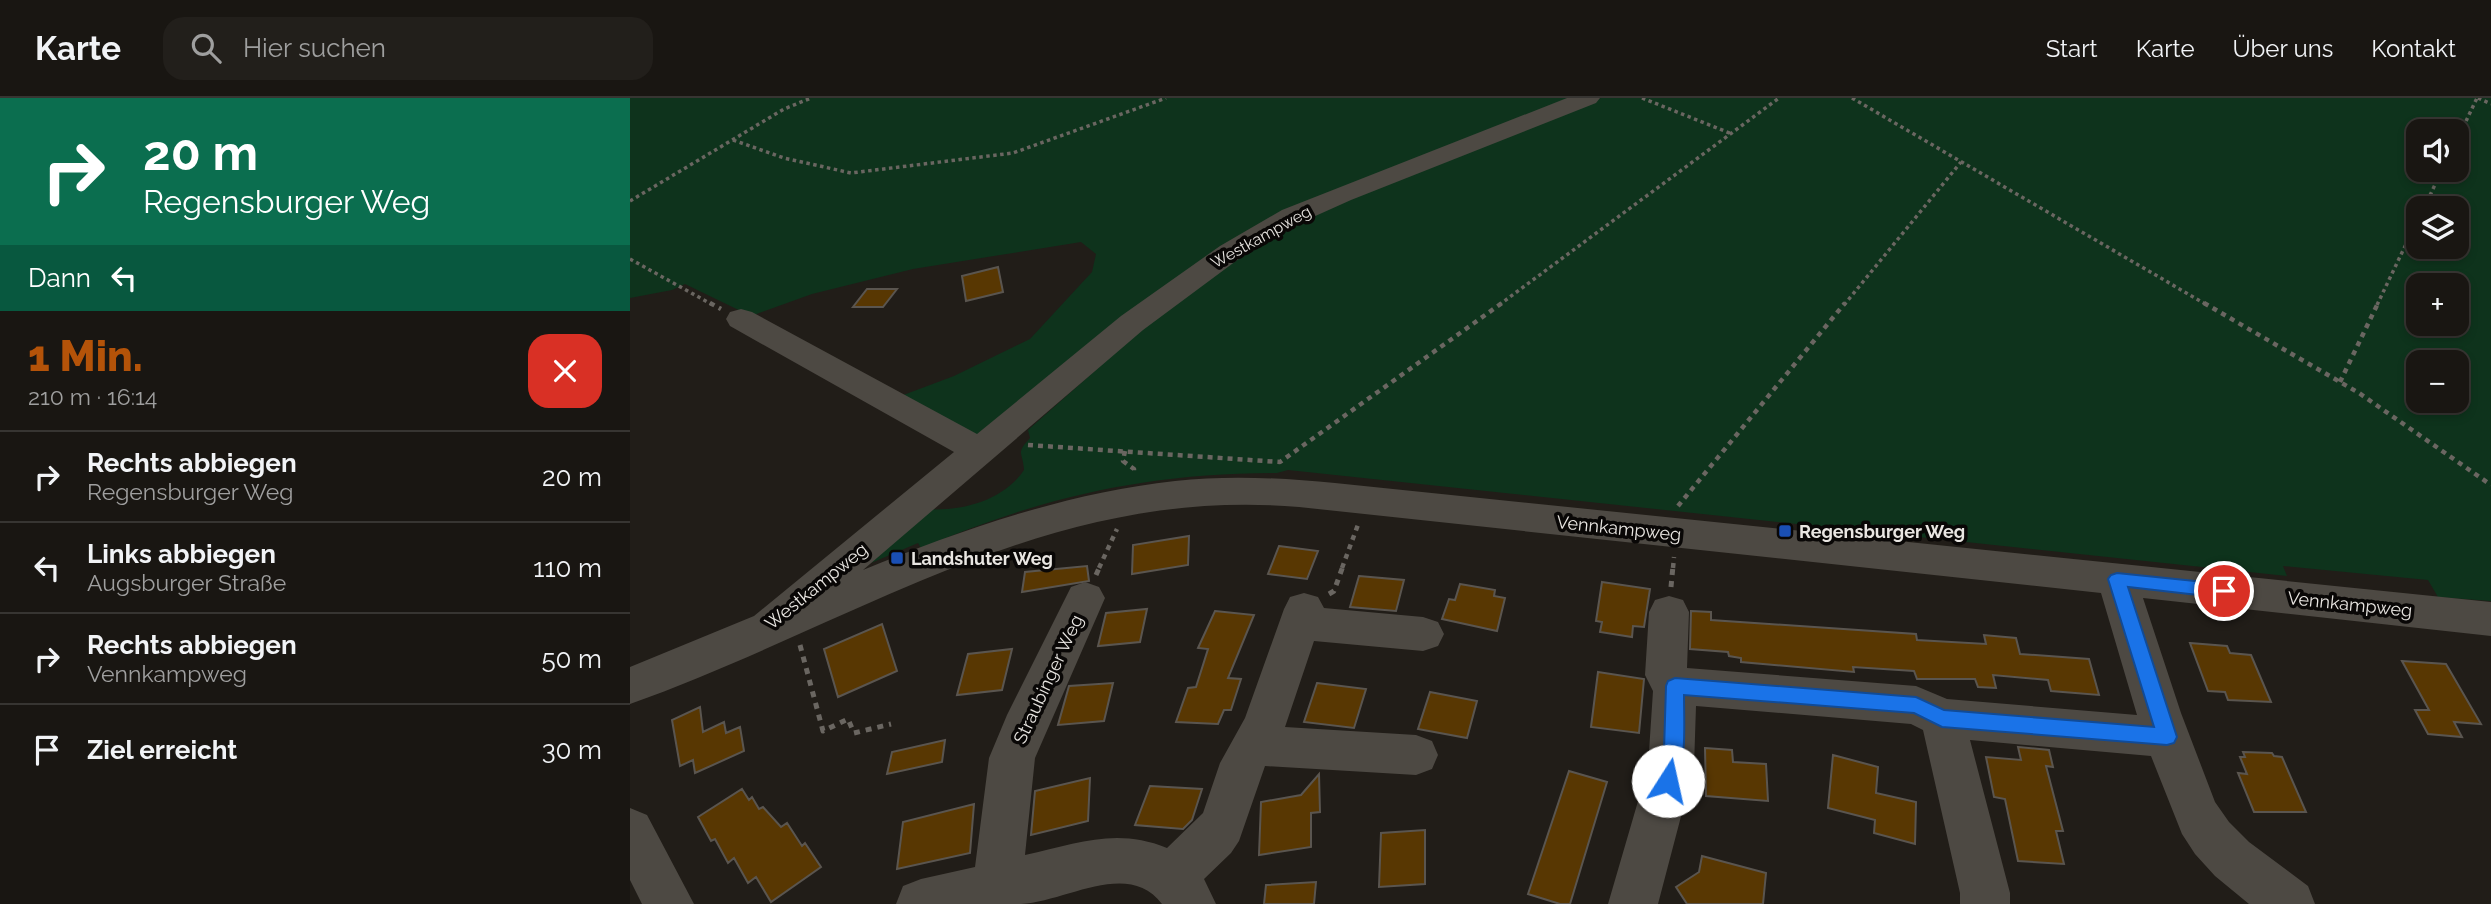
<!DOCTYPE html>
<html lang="de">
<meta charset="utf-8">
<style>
body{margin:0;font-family:Raleway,sans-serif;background:#221f1b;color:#f1f3f6;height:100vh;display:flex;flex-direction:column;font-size:26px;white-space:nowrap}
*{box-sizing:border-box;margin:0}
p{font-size:23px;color:#9f9f9f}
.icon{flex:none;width:38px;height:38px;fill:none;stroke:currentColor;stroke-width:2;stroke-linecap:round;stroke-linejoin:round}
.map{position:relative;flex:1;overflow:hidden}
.drawer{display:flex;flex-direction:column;background:#191612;width:630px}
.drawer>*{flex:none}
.hud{background:#0b6e4f;color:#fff;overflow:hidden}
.buttons{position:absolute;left:1776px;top:21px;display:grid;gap:14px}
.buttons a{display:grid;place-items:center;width:63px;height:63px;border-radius:14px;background:#191612;box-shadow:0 4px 10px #0003,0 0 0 2px #373532;font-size:35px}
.pin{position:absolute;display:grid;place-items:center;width:60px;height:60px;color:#fff;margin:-30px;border:4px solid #fff;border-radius:50%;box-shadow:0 2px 7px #0007}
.me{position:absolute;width:77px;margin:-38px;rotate:10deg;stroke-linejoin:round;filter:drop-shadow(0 0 5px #0008)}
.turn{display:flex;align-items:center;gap:24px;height:147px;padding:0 28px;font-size:32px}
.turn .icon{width:91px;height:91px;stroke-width:2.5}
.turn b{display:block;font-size:49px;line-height:60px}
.then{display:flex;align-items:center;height:66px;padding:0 28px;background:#0003;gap:14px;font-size:26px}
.round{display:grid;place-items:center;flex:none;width:74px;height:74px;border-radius:21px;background:#221f1b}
.head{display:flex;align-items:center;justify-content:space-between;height:119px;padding:0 28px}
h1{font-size:42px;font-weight:800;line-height:52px;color:#b45309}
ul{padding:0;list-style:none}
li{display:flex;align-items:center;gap:21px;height:91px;padding:0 28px;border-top:2px solid #373532}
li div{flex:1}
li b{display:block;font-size:26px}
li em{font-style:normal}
header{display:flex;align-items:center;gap:42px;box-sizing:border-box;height:98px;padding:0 35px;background:#191612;border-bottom:2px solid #373532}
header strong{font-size:33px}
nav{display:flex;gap:38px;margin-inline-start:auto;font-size:24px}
.search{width:490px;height:63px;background:#221f1b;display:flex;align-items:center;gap:18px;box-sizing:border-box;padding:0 24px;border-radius:21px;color:#9f9f9f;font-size:26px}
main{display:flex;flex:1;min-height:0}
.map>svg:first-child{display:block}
.green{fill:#0e331c;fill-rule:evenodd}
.building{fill:#583702;stroke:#5a554f;stroke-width:2}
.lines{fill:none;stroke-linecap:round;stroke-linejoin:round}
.path-far2{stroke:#6a6661;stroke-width:3.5;stroke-dasharray:3.5 3.5;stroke-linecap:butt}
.path-far1{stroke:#6a6661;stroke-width:4.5;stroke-dasharray:5 5;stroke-linecap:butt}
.path{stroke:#6a6661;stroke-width:5;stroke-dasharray:6 6;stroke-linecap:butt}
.minor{fill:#4d4943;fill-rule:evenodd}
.route{fill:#1a73e8;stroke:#114b97;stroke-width:2}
.transit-dot{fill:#1a4fb4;stroke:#090706;stroke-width:2.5}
.labels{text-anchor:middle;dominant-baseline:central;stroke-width:7;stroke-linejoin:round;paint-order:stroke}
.far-street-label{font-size:16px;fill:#e9e6e2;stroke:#090706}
.street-label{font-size:18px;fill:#e9e6e2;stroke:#090706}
.poi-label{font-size:18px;font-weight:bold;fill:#e9e6e2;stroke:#090706;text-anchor:start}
</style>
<header>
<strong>Karte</strong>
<div class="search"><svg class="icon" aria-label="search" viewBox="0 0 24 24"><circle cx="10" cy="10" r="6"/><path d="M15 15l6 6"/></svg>Hier suchen</div>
<nav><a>Start</a><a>Karte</a><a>Über uns</a><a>Kontakt</a></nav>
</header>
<main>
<section class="drawer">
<div class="hud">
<div class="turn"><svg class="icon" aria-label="right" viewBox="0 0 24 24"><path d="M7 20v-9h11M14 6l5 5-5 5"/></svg><div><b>20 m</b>Regensburger Weg</div></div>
<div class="then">Dann<svg class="icon" aria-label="left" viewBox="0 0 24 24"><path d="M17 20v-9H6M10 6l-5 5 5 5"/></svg></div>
</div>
<div class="head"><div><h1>1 Min.</h1><p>210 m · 16:14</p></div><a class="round" style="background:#d93025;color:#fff"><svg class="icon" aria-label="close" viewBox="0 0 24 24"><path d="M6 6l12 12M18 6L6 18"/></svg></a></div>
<ul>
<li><svg class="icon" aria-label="right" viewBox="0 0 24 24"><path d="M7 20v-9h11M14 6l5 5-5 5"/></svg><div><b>Rechts abbiegen</b><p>Regensburger Weg</p></div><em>20 m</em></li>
<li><svg class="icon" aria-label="left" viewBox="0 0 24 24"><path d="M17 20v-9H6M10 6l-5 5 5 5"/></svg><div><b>Links abbiegen</b><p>Augsburger Straße</p></div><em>110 m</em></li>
<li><svg class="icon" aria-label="right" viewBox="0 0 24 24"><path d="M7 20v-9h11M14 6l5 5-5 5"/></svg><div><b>Rechts abbiegen</b><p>Vennkampweg</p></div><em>50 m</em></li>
<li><svg class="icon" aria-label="arrive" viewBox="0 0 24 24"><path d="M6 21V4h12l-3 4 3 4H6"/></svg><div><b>Ziel erreicht</b></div><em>30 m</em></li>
</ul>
</section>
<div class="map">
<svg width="1861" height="806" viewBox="0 0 1861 806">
<rect width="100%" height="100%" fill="#211d18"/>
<path class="green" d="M 0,0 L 946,0 L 708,92 L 342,341 L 268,299 L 324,278 L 400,241 L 462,174 L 466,156 L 451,144 L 283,171 L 182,196 L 121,218 L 55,186 L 42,192 L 0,200 Z
M 971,0 L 1861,0 L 1861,503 L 1808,499 L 1798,482 L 1653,468 L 1657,478 L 658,372 L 647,375 C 516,375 412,399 291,450 L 288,445 L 241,465 L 296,411 C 332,414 374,402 394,372 C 393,354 385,356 400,340 L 398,332 L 562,187 L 669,121 ZM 1788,33 L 1827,33 L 1827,72 L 1788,72 ZM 1788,110 L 1827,110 L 1827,149 L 1788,149 ZM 1788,187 L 1827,187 L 1827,226 L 1788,226 ZM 1788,264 L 1827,264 L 1827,303 L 1788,303 Z"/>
<path class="building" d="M 368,169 L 373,194 L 336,203 L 332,178 Z
M 237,191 L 267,191 L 253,209 L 223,209 Z
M 559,438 L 558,467 L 502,476 L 503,447 Z
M 649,448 L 688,453 L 677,481 L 638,476 Z
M 457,468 L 459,483 L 392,494 L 395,474 Z
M 729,478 L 774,482 L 766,513 L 720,509 Z
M 972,484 L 1020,491 L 1014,529 L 1003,528 L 1002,539 L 970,534 L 972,524 L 966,523 Z
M 830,486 L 865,492 L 864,498 L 875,500 L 867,533 L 812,521 L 819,501 L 825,502 Z
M 517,511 L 510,544 L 468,548 L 476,515 Z
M 585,513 L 624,517 L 598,580 L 611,581 L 601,612 L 594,612 L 588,626 L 546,624 L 558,590 L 566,589 L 578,551 L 568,550 Z
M 1061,513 L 1081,514 L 1081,522 L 1286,536 L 1287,542 L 1356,546 L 1354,537 L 1386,540 L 1390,556 L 1459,561 L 1469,597 L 1421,593 L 1418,582 L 1363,577 L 1366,590 L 1348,589 L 1345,581 L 1287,581 L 1284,573 L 1223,569 L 1224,574 L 1111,564 L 1111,560 L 1099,558 L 1098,554 L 1060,551 Z
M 252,526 L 267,573 L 208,599 L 194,551 Z
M 1560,545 L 1597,548 L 1600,555 L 1621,557 L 1641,604 L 1598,602 L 1595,594 L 1578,593 Z
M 382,551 L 372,592 L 327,597 L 338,556 Z
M 1772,563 L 1816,566 L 1851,626 L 1824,624 L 1832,639 L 1798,636 L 1785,612 L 1799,612 Z
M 968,574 L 1014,581 L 1009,635 L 961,629 Z
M 483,585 L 474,623 L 428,627 L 439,588 Z
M 687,585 L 736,591 L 724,630 L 674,624 Z
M 800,594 L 847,603 L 837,640 L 788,631 Z
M 70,609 L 73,634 L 94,624 L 96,635 L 110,629 L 114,653 L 65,675 L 63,662 L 50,668 L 42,622 Z
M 315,642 L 312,664 L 257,676 L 262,654 Z
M 1388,649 L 1419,652 L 1423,669 L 1416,668 L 1433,733 L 1426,733 L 1434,766 L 1388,763 L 1375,701 L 1364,699 L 1356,659 L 1391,662 Z
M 1075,650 L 1102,652 L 1103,664 L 1136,666 L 1138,703 L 1076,698 Z
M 1613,654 L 1642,655 L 1644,658 L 1652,659 L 1676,714 L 1624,714 L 1608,675 L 1617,676 L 1610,659 L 1615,659 Z
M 1203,657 L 1248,669 L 1246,695 L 1286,704 L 1285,746 L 1244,735 L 1245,722 L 1198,710 Z
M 939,673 L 977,684 L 940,806 L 930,806 L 898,796 Z
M 689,676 L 690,714 L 681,715 L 681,749 L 629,757 L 631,704 L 671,697 Z
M 460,680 L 458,723 L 401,737 L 405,693 Z
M 520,688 L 572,691 L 562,722 L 553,731 L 505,727 Z
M 112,691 L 119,702 L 122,699 L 129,711 L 133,709 L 151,729 L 157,725 L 172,748 L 175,745 L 191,769 L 141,804 L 126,779 L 118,785 L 104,760 L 98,765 L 85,741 L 81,743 L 68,719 Z
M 344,706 L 340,755 L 267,771 L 273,724 Z
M 795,732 L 795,786 L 749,789 L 751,735 Z
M 1072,758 L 1136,775 L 1133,806 L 1057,806 L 1046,789 L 1069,774 Z
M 686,784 L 684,806 L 634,806 L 636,787 Z"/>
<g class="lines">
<path class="path-far2" d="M 1012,0 L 1102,36
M 1222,0 L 1577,207
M 1848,0 L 1861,6
M 103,42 L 154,60 L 221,75 L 383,55 L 536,0
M 1827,42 L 1847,0
M 0,103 L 154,11 L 181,0
M 1794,110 L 1812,72
M 0,161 L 83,207
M 869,207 L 1149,0
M 1214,207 L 1331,64
M 1747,207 L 1788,121"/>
<path class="path-far1" d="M 80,205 L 91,211
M 1574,205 L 1729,295 L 1861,387
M 1710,284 L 1748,205
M 398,347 L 650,364 L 872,205
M 495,353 L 493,363 L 504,371 L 504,377
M 1048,408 L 1215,205
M 469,470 L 487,431
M 712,470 L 729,424
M 1043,470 L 1044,459"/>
<path class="path" d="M 466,477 L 470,468
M 1041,489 L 1043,468
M 699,496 L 704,493 L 713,468
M 170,547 L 193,633 L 218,621 L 224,635 L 261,626"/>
<path class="minor" d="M 937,0 L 970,0 L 966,5 L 721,102 L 672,124 L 610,160 L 513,232 L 233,472 C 333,431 437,395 545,383 C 599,377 652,380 705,385 L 1861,504 L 1861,538 L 1513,500 L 1551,615 L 1585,704 L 1599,724 L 1619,744 L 1678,788 L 1685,806 L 1619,806 L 1585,778 L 1565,756 L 1552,736 L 1521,658 L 1340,642 L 1380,795 L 1380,806 L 1330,806 L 1330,795 L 1293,632 L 1281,626 L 1066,608 L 1064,669 L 1028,806 L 978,806 L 1018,669 L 1023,593 L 1015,577 L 1019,514 L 1025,502 L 1039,498 L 1053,502 L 1059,514 L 1057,570 L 1286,588 L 1317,601 L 1507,617 L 1471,495 L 669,409 C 417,387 225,526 0,606 L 0,569 L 124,518 L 324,354 L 100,228 L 96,221 L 100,214 L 111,211 L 122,214 L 347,336 L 491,218 L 590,148 L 652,112 Z
M 455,484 L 469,489 L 475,500 L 405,660 L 395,757 C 446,746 486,729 537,750 L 573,715 L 590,665 L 615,620 L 654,511 L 660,499 L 674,495 L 688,499 L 694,510 L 793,519 L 808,524 L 814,536 L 808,548 L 793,553 L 684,543 L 655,629 L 786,637 L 802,643 L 808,657 L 802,671 L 786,677 L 635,668 L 609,743 L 601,755 L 574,781 L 586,806 L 532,806 C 498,761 436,804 391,806 C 349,806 307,806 266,806 L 273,788 L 291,781 L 345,769 L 359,660 L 377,617 L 441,489 Z
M 0,710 L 17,717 L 64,806 L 12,806 L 0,782 Z"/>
</g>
<path class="route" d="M 1487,475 L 1594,486 L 1600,488 L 1603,493 L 1600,498 L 1594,500 L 1498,489 L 1547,639 L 1544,645 L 1537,647 L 1312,629 L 1284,615 L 1054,597 C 1054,627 1057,661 1045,689 L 1038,692 L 1031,689 L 1028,683 L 1034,653 L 1036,588 L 1038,583 L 1045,580 L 1286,599 L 1314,612 L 1524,629 L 1478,481 L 1481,477 Z"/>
<g class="transit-dot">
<rect x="1148" y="426" width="14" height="14" rx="3.5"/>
<rect x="260" y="453" width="14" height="14" rx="3.5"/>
</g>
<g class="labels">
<g class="far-street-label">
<text transform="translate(631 139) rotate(-29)">Westkampweg</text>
</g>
<g class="street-label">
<text transform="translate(989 430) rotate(6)">Vennkampweg</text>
<text transform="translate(186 488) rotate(-39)">Westkampweg</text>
<text transform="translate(1720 506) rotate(6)">Vennkampweg</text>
<text transform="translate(418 581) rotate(-65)">Straubinger Weg</text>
</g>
<g class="poi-label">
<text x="1169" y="433">Regensburger Weg</text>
<text x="281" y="460">Landshuter Weg</text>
</g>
</g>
</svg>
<div class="buttons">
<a><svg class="icon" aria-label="sound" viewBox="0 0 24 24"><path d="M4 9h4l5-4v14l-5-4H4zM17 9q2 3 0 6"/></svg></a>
<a><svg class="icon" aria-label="layers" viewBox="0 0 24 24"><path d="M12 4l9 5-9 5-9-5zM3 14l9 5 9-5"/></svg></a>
<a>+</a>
<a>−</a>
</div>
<div class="pin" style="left:1594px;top:493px;background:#d93025"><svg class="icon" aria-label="arrive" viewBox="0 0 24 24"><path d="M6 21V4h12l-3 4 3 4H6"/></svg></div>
<svg class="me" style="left:1038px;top:683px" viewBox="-20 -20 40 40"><circle r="19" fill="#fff"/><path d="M0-13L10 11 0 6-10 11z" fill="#1a73e8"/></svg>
</div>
</main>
